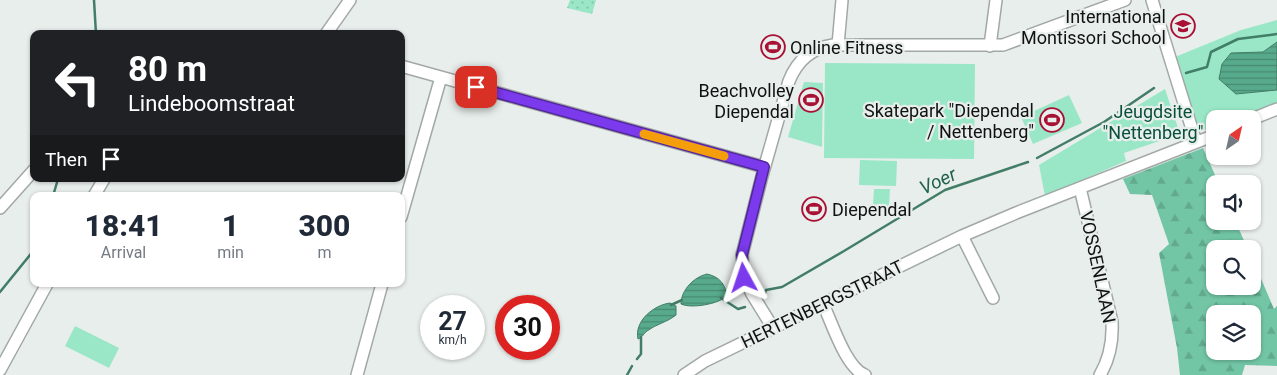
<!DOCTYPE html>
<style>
body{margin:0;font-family:Roboto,sans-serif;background:#f2f2f3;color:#1f2937;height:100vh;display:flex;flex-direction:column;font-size:19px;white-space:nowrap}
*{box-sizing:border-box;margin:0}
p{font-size:16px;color:#747a83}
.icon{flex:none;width:28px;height:28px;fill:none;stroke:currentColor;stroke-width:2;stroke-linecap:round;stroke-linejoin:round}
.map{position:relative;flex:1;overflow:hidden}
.drawer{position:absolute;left:30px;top:192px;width:375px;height:95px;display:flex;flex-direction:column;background:#fff;border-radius:10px;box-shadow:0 1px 4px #0004}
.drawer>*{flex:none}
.hud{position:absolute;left:30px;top:30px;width:375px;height:152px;border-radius:10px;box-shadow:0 1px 4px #0004;background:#202124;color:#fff;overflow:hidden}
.needle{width:32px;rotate:34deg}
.buttons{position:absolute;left:1206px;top:110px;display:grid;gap:10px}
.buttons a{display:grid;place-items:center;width:55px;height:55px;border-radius:10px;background:#fff;box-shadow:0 1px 4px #0004;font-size:25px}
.speed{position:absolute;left:420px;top:295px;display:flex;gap:10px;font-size:25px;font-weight:700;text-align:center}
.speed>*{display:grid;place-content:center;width:65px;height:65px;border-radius:50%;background:#fff;box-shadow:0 1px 4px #0004;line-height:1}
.speed small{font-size:12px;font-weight:400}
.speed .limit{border:8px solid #d22;background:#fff;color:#111}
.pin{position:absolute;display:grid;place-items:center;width:42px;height:42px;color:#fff;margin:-21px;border-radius:10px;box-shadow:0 2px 8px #0006}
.me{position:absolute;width:55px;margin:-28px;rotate:355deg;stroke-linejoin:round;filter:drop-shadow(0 0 4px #0008)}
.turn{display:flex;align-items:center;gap:18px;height:105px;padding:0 15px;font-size:22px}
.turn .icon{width:65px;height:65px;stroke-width:2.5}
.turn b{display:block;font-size:35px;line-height:42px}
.then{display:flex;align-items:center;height:48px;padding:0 15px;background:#0003;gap:10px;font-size:19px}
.eta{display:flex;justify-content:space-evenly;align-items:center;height:85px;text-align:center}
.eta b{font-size:30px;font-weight:800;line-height:35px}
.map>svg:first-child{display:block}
.grass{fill:url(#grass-dots)}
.forest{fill:url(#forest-firs);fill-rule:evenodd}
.park{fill:#99e7c7}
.water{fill:url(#water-rules);stroke:#427d67}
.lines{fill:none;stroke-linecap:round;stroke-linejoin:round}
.stream{stroke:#427d67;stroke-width:2.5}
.minor-casing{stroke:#a2a8a5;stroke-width:14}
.minor{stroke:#fff;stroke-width:11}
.route-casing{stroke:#51269a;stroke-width:12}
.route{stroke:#7c3aed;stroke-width:9}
.slow{stroke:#f59e0b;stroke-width:9}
.labels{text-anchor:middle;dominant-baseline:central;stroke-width:4.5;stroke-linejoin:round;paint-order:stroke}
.poi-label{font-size:18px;fill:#101211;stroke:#e8eeeb;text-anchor:end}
.park-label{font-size:18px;fill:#08503b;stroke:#e8eeeb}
.street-label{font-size:18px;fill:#101211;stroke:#e8eeeb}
.water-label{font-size:19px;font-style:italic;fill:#21624c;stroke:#e8eeeb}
</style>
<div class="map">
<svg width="1277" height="375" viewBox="0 0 1277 375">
<defs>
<pattern id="grass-dots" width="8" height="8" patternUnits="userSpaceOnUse" patternTransform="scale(1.25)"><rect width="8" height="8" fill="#99e7c7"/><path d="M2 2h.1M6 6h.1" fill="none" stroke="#83c5aa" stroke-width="1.8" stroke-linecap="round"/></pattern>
<pattern id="forest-firs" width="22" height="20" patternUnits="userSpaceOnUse" patternTransform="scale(1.25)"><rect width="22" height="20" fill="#72c6a5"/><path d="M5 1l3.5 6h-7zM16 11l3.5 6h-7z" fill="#62a98d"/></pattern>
<pattern id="water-rules" width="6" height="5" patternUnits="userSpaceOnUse" patternTransform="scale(1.25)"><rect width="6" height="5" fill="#57ab8c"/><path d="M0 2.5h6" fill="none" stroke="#478a71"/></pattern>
</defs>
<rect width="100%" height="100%" fill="#e8eeeb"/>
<path class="grass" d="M 570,0 L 596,0 L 592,14 L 567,8 Z"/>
<path class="forest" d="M 1203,148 L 1219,184 L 1215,184 L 1215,221 L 1235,221 L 1248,249 L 1215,249 L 1215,286 L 1252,286 L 1253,260 L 1274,309 L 1277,306 L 1277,366 L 1245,365 L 1242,375 L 1180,375 L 1177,348 L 1159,253 L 1169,244 L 1152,195 L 1130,194 L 1123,179 ZM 1215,314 L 1252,314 L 1252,351 L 1215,351 Z"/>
<path class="park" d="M 1277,20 L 1277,42 L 1263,52 L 1247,52 L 1236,94 L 1277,90 L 1277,104 L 1239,119 L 1215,119 L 1215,128 L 1207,131 L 1193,121 L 1175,57 L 1241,30 Z
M 825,63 L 975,64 L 974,159 L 824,158 Z
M 804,82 L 823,83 L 822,147 L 788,137 Z
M 1165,89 L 1180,134 L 1124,153 L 1126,161 L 1045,196 L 1039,165 Z
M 1069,95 L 1082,123 L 1033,144 L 1021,117 Z
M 860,160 L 897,161 L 896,186 L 859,185 Z
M 874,189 L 890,189 L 889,206 L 873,205 Z
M 75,326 L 119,348 L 109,368 L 65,346 Z"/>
<path class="water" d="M 1277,42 L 1277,90 L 1236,94 L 1219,79 L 1222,64 L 1231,53 L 1263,52 Z
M 707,274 C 720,277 725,284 727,296 C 719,304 691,309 681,304 C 681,290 694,277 707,274 Z
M 670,303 L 676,306 L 676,315 C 668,322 656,324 647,331 C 643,334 643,337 638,339 C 634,321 654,305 670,303 Z"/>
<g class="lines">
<path class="stream" d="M 94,0 L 96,34
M 1186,73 L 1207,67 L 1211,52 L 1238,39 L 1277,34
M 1037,158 L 1104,122 L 1154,88
M 53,196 L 58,179
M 0,292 L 34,250
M 764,296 L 766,290 L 782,287 L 844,251 L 945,190 L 1028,162
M 721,298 L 738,309 L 745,307
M 671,305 L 682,300
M 637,359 L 641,354 L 641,337
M 627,375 L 632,366"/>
<g class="minor-casing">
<path id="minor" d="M 1152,0 L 1196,142
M 326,34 L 350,0
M 838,45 L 842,0
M 990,46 L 996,0
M 401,66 L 764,167
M 1252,119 L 1277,109
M 1080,188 L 1112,322 C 1113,342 1110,358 1100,375
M 94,196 L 104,179
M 0,208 L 34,170
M 401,217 L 441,77
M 962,236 L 993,298
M 823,304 C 832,323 846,368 865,375
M 773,328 L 752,294 L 744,278 L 742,255 L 762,176 L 789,81 C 797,61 811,48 833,45 L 1003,45 L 1125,0
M 0,370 L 47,284
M 357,375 L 382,284
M 684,375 L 705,361 L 962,236 L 1016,213 L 1215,135"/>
</g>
<use href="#minor" class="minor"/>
</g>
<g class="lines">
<g class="route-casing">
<path id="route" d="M 476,87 L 764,167 L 742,255 L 744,278"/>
</g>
<use href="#route" class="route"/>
<path class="slow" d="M 644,134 L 724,156"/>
</g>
<defs>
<g id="school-ring" transform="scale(1.25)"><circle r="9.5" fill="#e8eeeb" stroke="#a81034" stroke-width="1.5"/><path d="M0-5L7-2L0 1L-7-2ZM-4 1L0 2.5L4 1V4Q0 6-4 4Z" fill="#a81034"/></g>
<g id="stadium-ring" transform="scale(1.25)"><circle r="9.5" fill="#e8eeeb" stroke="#a81034" stroke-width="1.5"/><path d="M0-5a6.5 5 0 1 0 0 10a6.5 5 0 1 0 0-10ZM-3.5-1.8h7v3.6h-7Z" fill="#a81034"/></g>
</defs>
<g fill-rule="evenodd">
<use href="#school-ring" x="1183" y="26"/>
<use href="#stadium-ring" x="773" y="47"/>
<use href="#stadium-ring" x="811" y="100"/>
<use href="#stadium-ring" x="1052" y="120"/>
<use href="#stadium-ring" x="814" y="209"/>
</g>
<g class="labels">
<g class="poi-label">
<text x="1166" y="16">International<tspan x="1166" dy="21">Montissori School</tspan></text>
<text x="790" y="47" text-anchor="start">Online Fitness</text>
<text x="794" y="90">Beachvolley<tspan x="794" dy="21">Diependal</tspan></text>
<text x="1034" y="110">Skatepark "Diependal<tspan x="1034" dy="21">/ Nettenberg"</tspan></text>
<text x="832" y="209" text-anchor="start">Diependal</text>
</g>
<g class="park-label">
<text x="1153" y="111">Jeugdsite<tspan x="1153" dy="21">"Nettenberg"</tspan></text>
</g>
<g class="street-label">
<text transform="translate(1098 267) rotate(78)">VOSSENLAAN</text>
<text transform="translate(822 304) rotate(-26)">HERTENBERGSTRAAT</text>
</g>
<g class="water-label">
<text transform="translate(938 181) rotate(-25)">Voer</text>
</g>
</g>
</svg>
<div class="buttons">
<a><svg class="needle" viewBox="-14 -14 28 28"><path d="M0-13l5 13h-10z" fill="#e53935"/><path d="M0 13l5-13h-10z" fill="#747a83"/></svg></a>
<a><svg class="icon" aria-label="sound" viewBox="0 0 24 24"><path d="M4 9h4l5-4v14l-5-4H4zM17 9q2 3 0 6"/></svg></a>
<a><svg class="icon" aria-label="search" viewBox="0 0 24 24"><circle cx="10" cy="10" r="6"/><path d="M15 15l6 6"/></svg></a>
<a><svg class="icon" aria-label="layers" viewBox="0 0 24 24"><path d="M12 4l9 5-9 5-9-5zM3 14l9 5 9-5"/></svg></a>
</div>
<div class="speed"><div>27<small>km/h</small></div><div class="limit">30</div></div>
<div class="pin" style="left:476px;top:87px;background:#d93025"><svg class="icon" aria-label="arrive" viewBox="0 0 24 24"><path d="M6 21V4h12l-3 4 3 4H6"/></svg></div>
<svg class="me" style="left:744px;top:278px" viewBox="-20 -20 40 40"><path d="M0-17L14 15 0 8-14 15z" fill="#7c3aed" stroke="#fff" stroke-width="4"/></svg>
<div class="hud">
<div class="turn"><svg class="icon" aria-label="left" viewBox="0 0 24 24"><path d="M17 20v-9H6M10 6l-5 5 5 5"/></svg><div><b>80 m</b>Lindeboomstraat</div></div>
<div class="then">Then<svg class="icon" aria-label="arrive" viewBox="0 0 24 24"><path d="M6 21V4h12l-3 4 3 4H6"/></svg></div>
</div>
<section class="drawer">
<div class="eta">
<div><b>18:41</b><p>Arrival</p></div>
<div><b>1</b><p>min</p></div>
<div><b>300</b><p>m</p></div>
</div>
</section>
</div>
